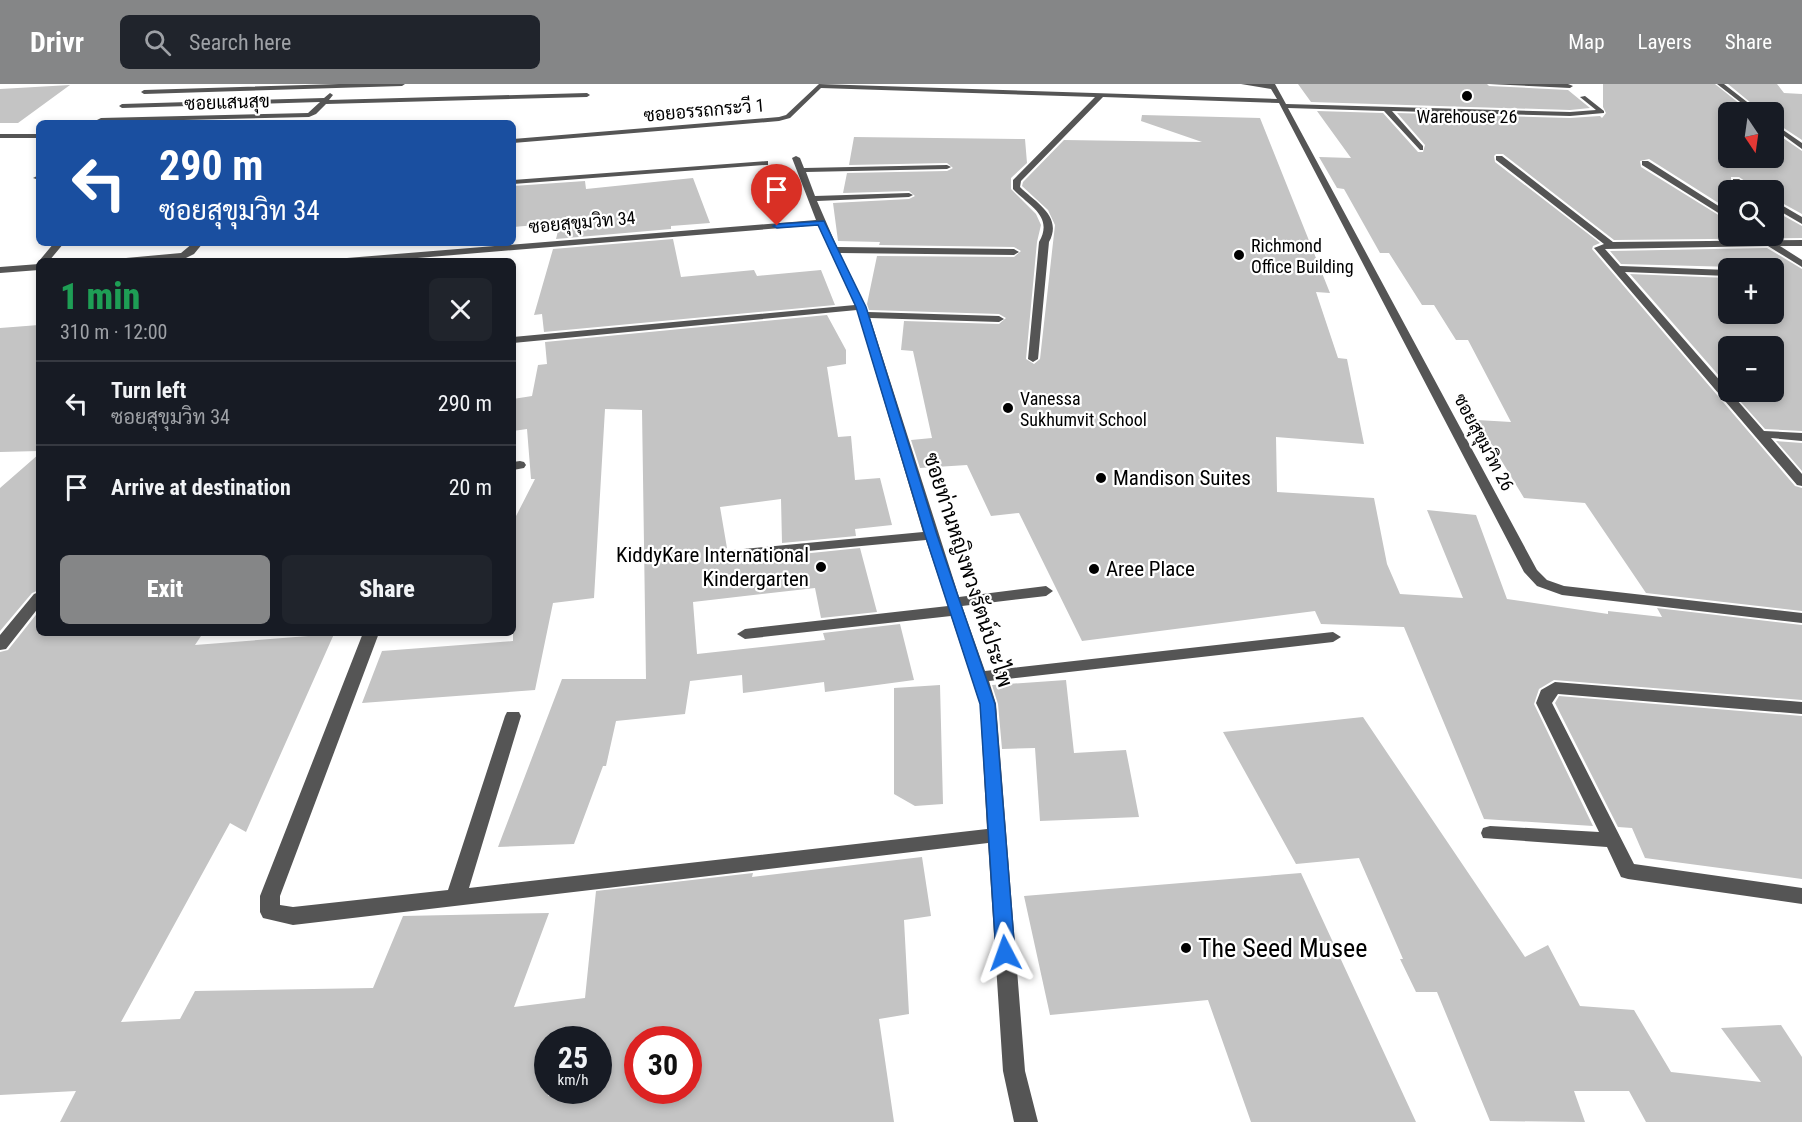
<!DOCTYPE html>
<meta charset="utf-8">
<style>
body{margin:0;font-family:"Roboto Condensed",Sarabun,sans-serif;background:#20242c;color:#f1f3f6;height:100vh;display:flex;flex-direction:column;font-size:22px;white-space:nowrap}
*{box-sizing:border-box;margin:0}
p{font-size:20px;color:#9ea1a6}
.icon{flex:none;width:33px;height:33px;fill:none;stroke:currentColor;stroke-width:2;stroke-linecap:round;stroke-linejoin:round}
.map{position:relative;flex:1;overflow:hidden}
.details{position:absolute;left:36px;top:174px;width:480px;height:378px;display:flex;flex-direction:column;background:#171b24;border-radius:9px;box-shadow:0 3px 9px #0003}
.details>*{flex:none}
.hud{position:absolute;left:36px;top:36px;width:480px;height:126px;border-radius:9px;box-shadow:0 3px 9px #0003;background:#1a4fa0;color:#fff;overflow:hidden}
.needle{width:39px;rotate:167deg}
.tools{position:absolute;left:1718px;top:18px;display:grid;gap:12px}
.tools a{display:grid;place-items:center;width:66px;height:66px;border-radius:9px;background:#171b24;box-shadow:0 3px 9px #0003;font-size:30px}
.speed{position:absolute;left:534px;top:942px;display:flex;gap:12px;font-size:30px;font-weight:700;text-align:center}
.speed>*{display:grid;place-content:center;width:78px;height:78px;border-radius:50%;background:#171b24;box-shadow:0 3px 9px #0003;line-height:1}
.speed small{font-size:15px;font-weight:400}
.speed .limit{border:9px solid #d22;background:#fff;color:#111}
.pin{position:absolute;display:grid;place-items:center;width:51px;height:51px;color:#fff;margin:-62px -26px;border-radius:50% 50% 50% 0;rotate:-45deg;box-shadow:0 0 6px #0007}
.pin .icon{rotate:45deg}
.me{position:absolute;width:66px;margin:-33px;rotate:356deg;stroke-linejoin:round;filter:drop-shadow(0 0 4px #0008)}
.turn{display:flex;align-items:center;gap:21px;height:126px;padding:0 24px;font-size:27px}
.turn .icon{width:78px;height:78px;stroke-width:2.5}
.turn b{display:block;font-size:42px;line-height:51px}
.round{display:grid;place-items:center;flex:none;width:63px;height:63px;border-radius:9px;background:#20242c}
.summary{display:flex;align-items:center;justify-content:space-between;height:102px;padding:0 24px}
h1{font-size:36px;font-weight:800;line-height:45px;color:#1e9e55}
.action{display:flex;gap:12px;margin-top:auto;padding:12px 24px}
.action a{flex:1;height:69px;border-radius:9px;background:#858687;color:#fff;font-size:24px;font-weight:800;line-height:69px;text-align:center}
.action a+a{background:#20242c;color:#f1f3f6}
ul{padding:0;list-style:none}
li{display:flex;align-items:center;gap:18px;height:84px;padding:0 24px;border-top:2px solid #363941}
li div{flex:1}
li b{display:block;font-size:22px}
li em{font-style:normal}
header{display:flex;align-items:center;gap:36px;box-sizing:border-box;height:84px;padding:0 30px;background:#858687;color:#fff}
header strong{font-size:28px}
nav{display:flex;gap:33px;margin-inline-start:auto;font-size:21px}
.search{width:420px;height:54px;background:#20242c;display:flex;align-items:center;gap:15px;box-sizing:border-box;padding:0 21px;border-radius:9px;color:#9ea1a6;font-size:22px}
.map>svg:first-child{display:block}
.building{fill:#c4c4c4;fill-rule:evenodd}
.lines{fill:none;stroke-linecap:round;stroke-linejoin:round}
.minor{fill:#555;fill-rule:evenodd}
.route{fill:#1a73e8;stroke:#114b97;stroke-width:1.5}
.poi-dot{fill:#000;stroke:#fff;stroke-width:2}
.labels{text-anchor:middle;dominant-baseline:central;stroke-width:4.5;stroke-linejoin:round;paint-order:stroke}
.far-street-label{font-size:18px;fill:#000;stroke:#fff}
.far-poi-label{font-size:18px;fill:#000;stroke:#fff;text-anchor:start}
.poi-label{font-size:21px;fill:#000;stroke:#fff;text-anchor:start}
.street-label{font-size:21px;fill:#000;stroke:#fff}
.near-poi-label{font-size:26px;fill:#000;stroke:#fff;text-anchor:start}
</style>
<header>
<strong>Drivr</strong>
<div class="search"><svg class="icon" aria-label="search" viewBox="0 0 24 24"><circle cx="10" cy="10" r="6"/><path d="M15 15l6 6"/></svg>Search here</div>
<nav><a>Map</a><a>Layers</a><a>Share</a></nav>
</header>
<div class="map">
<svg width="1802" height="1038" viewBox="0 0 1802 1038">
<rect width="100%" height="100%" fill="#fff"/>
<path class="building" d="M 1298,0 L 1487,0 L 1489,2 L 1568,6 L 1590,24 L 1570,26 L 1311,18 Z
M 1603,0 L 1715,0 L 1750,28 L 1728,28 L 1728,74 L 1773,74 L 1773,47 L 1802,67 L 1802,130 L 1773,114 L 1773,106 L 1758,106 L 1739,93 L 1731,93 L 1731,99 L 1743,106 L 1728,106 L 1728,125 L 1649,75 L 1640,77 L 1641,83 L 1728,137 L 1728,152 L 1773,152 L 1773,126 L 1802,142 L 1802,154 L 1614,156 L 1503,70 L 1496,70 L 1494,72 L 1495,78 L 1600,159 L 1593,162 L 1592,165 L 1795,402 L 1802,404 L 1802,527 L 1646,509 L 1585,419 L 1524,414 L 1477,336 L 1511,338 L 1468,256 L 1456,256 L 1434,221 L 1422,221 L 1389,169 L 1380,169 L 1344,105 L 1337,104 L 1319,73 L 1351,74 L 1317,27 L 1383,29 L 1418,68 L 1423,68 L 1425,61 L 1397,29 L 1570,34 L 1600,32 L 1602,34 L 1606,29 L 1603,23 Z
M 1728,0 L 1777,0 L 1784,9 L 1802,10 L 1802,56 L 1773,37 L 1773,28 L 1762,28 Z
M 70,1 L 18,39 L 0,39 L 0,5 Z
M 1142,31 L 1260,34 L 1330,209 L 1316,208 L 1338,274 L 1347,275 L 1364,360 L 1276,353 L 1277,408 L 1374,414 L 1387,480 L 1400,510 L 1463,514 L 1427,426 L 1476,431 L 1507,515 L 1608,530 L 1608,527 L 1662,533 L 1657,524 L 1802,541 L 1802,616 L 1554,596 L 1539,605 L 1534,620 L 1593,742 L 1484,735 L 1404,543 L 1321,540 L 1315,527 L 1082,557 L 1019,429 L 991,432 L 967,381 L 920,384 L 911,356 L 932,354 L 913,267 L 901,266 L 904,237 L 999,240 L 1006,234 L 999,230 L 869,226 L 867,220 L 877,172 L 1014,173 L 1021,167 L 1014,163 L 879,161 L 880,158 L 838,157 L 833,119 L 909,115 L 915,112 L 909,107 L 843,109 L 847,89 L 947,87 L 953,84 L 947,79 L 849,81 L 854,53 L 1025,55 L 1027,79 L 1011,94 L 1011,105 L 1036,130 L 1041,141 L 1037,158 L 1026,275 L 1034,280 L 1040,275 L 1055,141 L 1048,126 L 1022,102 L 1023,98 L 1064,56 L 1202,58 L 1141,37 Z
M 693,94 L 710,139 L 671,142 L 671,145 L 556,155 L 560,139 L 513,143 L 513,102 L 585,97 L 586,105 Z
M 673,155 L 681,193 L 754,186 L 757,192 L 821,186 L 835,221 L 544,248 L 542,230 L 534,231 L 553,165 Z
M 1767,164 L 1802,185 L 1802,347 L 1765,345 L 1732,308 L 1773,308 L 1773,262 L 1728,262 L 1728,302 L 1630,190 L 1728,194 L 1728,230 L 1773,230 L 1773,184 L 1621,180 L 1610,167 Z
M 827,231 L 846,266 L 846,280 L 827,283 L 838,353 L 851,352 L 855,396 L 880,394 L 892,441 L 855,445 L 856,452 L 782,459 L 781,415 L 720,423 L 727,464 L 715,469 L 714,472 L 722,477 L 729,477 L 729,480 L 783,474 L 782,472 L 860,464 L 877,528 L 821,534 L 815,504 L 693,518 L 697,570 L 825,556 L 823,549 L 900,540 L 914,596 L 825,608 L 824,598 L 743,609 L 742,591 L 690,597 L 685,630 L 616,637 L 606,682 L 603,682 L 574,760 L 498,763 L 562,595 L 646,595 L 642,326 L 605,325 L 594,514 L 553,519 L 535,606 L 362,619 L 382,567 L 513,557 L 513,438 L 535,395 L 531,395 L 527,345 L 513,347 L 513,315 L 532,312 L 538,281 L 547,280 L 545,258 Z
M 39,241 L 39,367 L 0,368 L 0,244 Z
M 1776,357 L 1802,359 L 1802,387 Z
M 39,370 L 39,506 L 32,509 L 0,547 L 0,404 Z
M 39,527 L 39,549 L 203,549 L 195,561 L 334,550 L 246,748 L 230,739 L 121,938 L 180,935 L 195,907 L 373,904 L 403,832 L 549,829 L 514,923 L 585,914 L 596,807 L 753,789 L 752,793 L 922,773 L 931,832 L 904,836 L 909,930 L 879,935 L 894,1038 L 60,1038 L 76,1007 L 0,1011 L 0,568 L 8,566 ZM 548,956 L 598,956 L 598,1007 L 548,1012 ZM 638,956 L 688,956 L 688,1006 L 638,1006 Z
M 1066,596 L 1074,669 L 1126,666 L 1139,733 L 1040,737 L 1035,664 L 1002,665 L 998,620 L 992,601 Z
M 940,601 L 943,720 L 915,722 L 894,710 L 894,604 Z
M 1559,612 L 1802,632 L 1802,795 L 1645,774 L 1632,744 L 1618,743 L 1555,619 Z
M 1363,633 L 1525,873 L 1548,861 L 1580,922 L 1634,926 L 1671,988 L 1761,998 L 1721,944 L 1781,941 L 1802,973 L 1802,1038 L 1646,1038 L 1629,1007 L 1574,1007 L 1585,1038 L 1490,1037 L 1437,908 L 1416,908 L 1400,875 L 1403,875 L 1359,774 L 1296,780 L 1223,648 Z
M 1301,789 L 1416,1038 L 1251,1038 L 1208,916 L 1050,931 L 1024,812 Z"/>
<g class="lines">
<path class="minor" d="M 339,0 L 405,0 L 402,2 L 144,10 L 141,8 L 144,6 Z
M 819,0 L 1277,15 L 1271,5 L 1241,0 L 1275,0 L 1286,20 L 1570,28 L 1596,26 L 1580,13 L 1585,12 L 1604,27 L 1604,29 L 1570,32 L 1392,27 L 1423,62 L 1423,66 L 1420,66 L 1384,27 L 1288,24 L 1537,486 L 1547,496 L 1564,502 L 1802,529 L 1802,539 L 1562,511 L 1537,502 L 1524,488 L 1279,19 L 1103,13 L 1021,97 L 1020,103 C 1036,119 1063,132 1049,158 L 1038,275 L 1033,278 L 1028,275 L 1039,158 C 1054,132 1029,122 1013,105 L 1013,96 L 1095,13 L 821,4 L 790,34 L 779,37 L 513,59 L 513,55 L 779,33 L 786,31 Z
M 1489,0 L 1568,0 L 1573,2 L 1570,4 Z
M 1717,0 L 1724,0 L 1760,28 L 1753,28 Z
M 330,9 L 333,11 L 329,16 L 587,9 L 590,11 L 587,13 L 326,20 L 316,30 L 309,33 L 101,38 L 97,36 L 101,34 L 308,29 L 320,18 L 122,24 L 119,22 L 122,20 L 324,14 Z
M 1773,39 L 1802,59 L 1802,65 L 1773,44 Z
M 0,50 L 39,50 L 39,54 L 0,54 Z
M 796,72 L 800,74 L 804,84 L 947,81 L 951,83 L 947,85 L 806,88 L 815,112 L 909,109 L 913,111 L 909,113 L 817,117 L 837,163 L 1014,165 L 1019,168 L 1014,171 L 840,169 L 868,228 L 999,232 L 1004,235 L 999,238 L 870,234 L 959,513 L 1046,502 L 1053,507 L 1046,512 L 962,522 L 985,587 L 1333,548 L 1341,553 L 1333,558 L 989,597 L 996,620 L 1025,987 L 1038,1038 L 1014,1038 L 1003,987 L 988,759 L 293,841 L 263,834 L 260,828 L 260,812 L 363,549 L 379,549 L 280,812 L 280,821 L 293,823 L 448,806 L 505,632 L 507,628 L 519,628 L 521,632 L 469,804 L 987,745 L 980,620 L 951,532 L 745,555 L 737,550 L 745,545 L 948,522 L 926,456 L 723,475 L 716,471 L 723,467 L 923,448 L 857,226 L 513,259 L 513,253 L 855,221 L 818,141 L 381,177 L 342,177 L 347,174 L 816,136 L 792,74 Z
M 1496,72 L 1502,72 L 1613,158 L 1802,156 L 1802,162 L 1780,162 L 1802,176 L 1802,183 L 1768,162 L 1605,165 L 1620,182 L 1728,186 L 1728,192 L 1625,188 L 1764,347 L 1802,349 L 1802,357 L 1771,354 L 1802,390 L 1802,402 L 1797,401 L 1594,164 L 1604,160 L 1496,76 Z
M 768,77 L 768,81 L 765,81 L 513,100 L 513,96 Z
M 1642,77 L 1648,77 L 1728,128 L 1728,135 L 1642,81 Z
M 37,92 L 39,92 L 39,96 L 33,94 Z
M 1733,95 L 1739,95 L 1756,106 L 1747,106 L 1733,99 Z
M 1773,116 L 1802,133 L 1802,140 L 1773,123 Z
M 54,159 L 64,159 L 49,177 L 39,177 Z
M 193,159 L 203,159 L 194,170 L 186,174 L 121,177 L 126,174 L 181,169 Z
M 39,180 L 39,186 L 0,189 L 0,183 Z
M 520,377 L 524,378 L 526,381 L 524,384 L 513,386 L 513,378 Z
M 39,508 L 39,523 L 6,565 L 0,566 L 0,551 L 34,510 Z
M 1555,598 L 1802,618 L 1802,630 L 1558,610 L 1552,619 L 1634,780 L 1802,804 L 1802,820 L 1628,795 L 1621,793 L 1607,763 L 1483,754 L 1481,749 L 1483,744 L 1490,742 L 1599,748 L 1536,619 L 1541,606 Z"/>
</g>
<path class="route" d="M 824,137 L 866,223 L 937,451 L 995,620 L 1015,869 L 1012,875 L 1005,877 L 999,875 L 996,869 L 980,620 L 925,451 L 856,223 L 818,141 L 777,144 L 773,142 L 777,140 Z"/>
<g class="poi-dot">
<circle cx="1467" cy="12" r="6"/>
<circle cx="1239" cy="171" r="6"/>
<circle cx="1008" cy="324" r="6"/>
<circle cx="1101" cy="394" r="6"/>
<circle cx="821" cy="483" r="6"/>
<circle cx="1094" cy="485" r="6"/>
<circle cx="1186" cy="864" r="6"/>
</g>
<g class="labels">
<g class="far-street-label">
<text transform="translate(227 18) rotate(-2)">ซอยแสนสุข</text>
<text transform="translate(704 26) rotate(-5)">ซอยอรรถกระวี 1</text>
<text transform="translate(582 138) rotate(-5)">ซอยสุขุมวิท 34</text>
<text transform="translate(1484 358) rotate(62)">ซอยสุขุมวิท 26</text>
</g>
<g class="far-poi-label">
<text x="1467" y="32" text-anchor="middle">Warehouse 26</text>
<text x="1251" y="161">Richmond<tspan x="1251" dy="21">Office Building</tspan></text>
<text x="1020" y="314">Vanessa<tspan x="1020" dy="21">Sukhumvit School</tspan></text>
</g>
<g class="poi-label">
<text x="1113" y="394">Mandison Suites</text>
<text x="809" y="471" text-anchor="end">KiddyKare International<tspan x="809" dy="24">Kindergarten</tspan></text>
<text x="1106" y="485">Aree Place</text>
</g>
<g class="street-label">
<text transform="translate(968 486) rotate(72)">ซอยท่านหญิงพวงรัตน์ประไพ</text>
</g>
<g class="near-poi-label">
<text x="1198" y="864">The Seed Musee</text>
</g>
</g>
</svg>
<div class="tools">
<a><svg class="needle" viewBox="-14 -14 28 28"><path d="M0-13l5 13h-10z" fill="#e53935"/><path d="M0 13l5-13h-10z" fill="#9ea1a6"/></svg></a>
<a><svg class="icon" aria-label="search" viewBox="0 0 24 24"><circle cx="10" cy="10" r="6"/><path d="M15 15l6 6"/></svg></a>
<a>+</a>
<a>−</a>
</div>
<div class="speed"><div>25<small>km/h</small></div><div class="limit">30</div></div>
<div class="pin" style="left:777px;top:142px;background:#d93025"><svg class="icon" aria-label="arrive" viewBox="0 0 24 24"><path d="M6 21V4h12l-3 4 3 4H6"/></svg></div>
<svg class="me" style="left:1005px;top:869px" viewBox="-20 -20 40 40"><path d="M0-17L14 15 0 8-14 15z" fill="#1a73e8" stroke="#fff" stroke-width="4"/></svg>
<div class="hud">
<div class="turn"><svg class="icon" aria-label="left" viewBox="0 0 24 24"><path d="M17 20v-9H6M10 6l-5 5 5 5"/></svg><div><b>290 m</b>ซอยสุขุมวิท 34</div></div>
</div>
<section class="details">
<div class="summary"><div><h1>1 min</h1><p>310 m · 12:00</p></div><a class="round"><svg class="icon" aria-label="close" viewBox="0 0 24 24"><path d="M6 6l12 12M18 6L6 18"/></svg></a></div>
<ul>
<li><svg class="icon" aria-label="left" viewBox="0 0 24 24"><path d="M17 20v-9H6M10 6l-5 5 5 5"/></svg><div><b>Turn left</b><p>ซอยสุขุมวิท 34</p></div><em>290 m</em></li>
<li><svg class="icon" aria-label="arrive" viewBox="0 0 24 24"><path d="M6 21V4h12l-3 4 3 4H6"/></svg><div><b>Arrive at destination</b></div><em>20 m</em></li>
</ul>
<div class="action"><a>Exit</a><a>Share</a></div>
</section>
</div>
